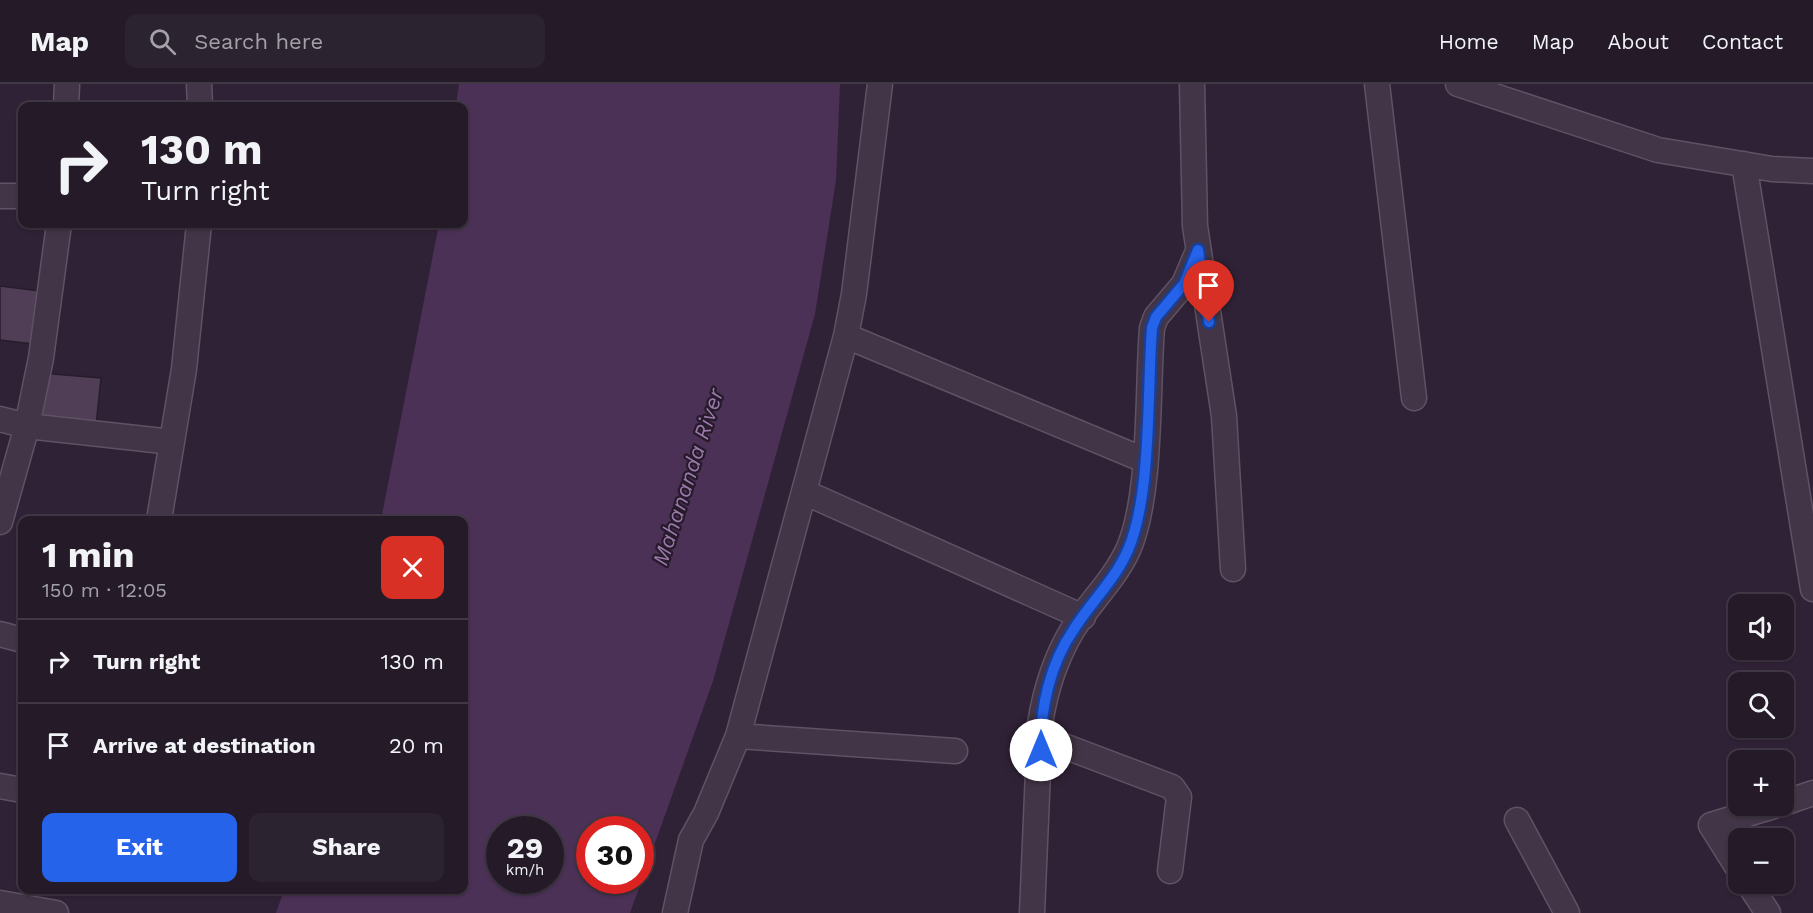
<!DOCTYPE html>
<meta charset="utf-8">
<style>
body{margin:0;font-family:"Work Sans",sans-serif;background:#2c2330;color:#f1f3f6;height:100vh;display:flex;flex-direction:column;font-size:22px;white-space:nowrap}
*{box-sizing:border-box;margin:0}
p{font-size:20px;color:#a3a1a8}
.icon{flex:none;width:33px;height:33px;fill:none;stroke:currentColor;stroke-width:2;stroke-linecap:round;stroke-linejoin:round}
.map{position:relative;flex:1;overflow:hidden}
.panel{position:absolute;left:18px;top:432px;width:450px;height:378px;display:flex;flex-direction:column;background:#241a28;border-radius:12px;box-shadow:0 2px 4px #0004,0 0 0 2px #413845}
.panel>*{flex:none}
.hud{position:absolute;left:18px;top:18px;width:450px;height:126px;border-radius:12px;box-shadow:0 2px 4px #0004,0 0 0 2px #413845;background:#241a28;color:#f1f3f6;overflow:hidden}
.tools{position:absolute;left:1728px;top:510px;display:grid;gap:12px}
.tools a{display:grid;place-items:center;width:66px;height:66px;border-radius:12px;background:#241a28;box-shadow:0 2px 4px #0004,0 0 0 2px #413845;font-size:30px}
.speed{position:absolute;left:486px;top:732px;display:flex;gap:12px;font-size:30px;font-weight:700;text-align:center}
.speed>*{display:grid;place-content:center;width:78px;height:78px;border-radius:50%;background:#241a28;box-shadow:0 2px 4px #0004,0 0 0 2px #413845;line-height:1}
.speed small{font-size:15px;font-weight:400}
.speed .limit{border:9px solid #d22;background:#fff;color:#111}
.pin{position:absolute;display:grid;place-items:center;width:51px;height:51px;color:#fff;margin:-62px -26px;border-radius:50% 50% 50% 0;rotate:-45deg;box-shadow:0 0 6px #0007}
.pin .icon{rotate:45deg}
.me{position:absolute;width:66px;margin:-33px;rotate:0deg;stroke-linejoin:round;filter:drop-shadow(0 0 4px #0008)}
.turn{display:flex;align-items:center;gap:21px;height:126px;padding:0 24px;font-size:27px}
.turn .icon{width:78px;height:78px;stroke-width:2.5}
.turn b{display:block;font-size:42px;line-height:51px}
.round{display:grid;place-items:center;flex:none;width:63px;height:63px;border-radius:12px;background:#2c2330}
.headline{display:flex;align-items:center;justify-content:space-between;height:102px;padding:0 24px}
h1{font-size:36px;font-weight:700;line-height:45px}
.cta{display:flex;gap:12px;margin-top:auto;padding:12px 24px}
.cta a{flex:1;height:69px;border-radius:12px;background:#2563eb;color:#fff;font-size:24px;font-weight:700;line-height:69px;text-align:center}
.cta a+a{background:#2c2330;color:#f1f3f6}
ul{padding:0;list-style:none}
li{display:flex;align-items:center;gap:18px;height:84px;padding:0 24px;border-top:2px solid #413845}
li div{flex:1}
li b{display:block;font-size:22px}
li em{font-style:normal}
header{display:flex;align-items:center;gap:36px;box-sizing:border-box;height:84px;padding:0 30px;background:#241a28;border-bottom:2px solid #413845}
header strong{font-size:28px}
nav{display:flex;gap:33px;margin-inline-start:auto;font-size:21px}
.search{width:420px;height:54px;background:#2c2330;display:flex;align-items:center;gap:15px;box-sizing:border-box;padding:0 21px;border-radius:12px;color:#a3a1a8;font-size:22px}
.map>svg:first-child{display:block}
.water{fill:#4b3156;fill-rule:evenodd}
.building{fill:#4f3e56;stroke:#281c2d;stroke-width:1.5}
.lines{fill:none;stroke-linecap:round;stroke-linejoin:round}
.minor-casing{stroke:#5f5264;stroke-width:27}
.minor{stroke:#423547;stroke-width:24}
.route-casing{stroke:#184099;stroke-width:15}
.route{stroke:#2563eb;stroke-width:10}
.labels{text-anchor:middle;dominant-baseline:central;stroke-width:4.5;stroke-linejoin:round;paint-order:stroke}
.water-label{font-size:22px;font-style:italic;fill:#9b79aa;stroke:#261a2b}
</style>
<header>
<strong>Map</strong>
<div class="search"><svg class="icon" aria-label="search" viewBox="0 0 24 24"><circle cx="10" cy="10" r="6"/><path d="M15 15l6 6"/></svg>Search here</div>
<nav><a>Home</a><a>Map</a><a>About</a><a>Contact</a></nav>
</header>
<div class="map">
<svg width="1813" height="829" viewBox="0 0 1813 829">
<rect width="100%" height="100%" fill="#302236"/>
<path class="water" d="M 459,0 L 840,0 L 836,96 L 815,230 L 713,597 L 630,829 L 276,829 L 284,806 L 464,806 L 464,436 L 381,436 L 439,140 L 464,140 L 464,22 L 456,22 ZM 500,746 L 550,746 L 550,796 L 500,796 ZM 590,746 L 640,746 L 640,796 L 590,796 Z"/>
<path class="building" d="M 0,202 L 48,208 L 42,261 L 0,256 Z
M 41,289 L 101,294 L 96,342 L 37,337 Z"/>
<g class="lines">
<g class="minor-casing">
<path id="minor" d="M 199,0 L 200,22
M 1192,0 L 1195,142 L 1224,332 L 1233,485
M 1377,0 L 1414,314
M 1458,0 L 1658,66 L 1772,85 L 1813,87
M 66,22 L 67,0
M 1744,80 L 1813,505
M 0,112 L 22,112
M 846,252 L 1144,376
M 0,335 L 27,342 L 172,358
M 804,408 L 1083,533
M 159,436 L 184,285 L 199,140
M 0,438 L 27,342 L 41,274 L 59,140
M 0,550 L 22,556
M 738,652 L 955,667
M 1040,653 L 1172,703 L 1179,713 L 1170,787
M 0,702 L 22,706
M 1784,719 L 1813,709
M 1517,736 L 1567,829
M 1738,784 L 1711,741 L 1774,722
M 1749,800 L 1768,829
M 0,819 L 56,829
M 675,829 L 691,756 L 706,729 L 738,652 L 846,252 L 854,210 L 880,0
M 1032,829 L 1040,640 C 1045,608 1056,573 1073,545 C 1090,518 1114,496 1128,466 C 1152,412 1147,306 1152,244 L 1156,233 L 1184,200 L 1198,167"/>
</g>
<use href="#minor" class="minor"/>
</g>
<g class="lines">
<g class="route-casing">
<path id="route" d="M 1041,666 C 1040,624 1050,580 1074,545 C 1091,518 1115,496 1128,466 C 1152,410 1147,307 1152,244 L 1156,233 L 1184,200 L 1198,166 L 1209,238"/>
</g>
<use href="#route" class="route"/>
</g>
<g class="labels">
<g class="water-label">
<text transform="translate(688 393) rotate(-72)">Mahananda River</text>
</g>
</g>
</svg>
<div class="tools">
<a><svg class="icon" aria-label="sound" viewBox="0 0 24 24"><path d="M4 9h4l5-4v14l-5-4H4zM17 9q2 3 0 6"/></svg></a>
<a><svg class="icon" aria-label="search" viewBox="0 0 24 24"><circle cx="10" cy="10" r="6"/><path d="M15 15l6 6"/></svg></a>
<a>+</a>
<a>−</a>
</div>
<div class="speed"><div>29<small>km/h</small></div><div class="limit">30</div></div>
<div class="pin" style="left:1209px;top:238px;background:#d93025"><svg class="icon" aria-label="arrive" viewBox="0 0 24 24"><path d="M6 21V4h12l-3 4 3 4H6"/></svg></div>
<svg class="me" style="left:1041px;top:666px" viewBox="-20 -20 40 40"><circle r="19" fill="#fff"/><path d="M0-13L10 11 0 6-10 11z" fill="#2563eb"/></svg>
<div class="hud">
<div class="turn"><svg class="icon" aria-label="right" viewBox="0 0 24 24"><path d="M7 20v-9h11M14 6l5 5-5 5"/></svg><div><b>130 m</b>Turn right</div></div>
</div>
<section class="panel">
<div class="headline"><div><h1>1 min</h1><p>150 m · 12:05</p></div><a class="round" style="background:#d93025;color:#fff"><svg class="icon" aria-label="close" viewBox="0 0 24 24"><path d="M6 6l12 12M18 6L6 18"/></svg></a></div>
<ul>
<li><svg class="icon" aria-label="right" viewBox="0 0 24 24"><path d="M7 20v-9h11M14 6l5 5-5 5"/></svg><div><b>Turn right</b></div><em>130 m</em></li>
<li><svg class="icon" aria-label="arrive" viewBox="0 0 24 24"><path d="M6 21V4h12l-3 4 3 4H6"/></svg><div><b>Arrive at destination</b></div><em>20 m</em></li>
</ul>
<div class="cta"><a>Exit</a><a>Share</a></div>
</section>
</div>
